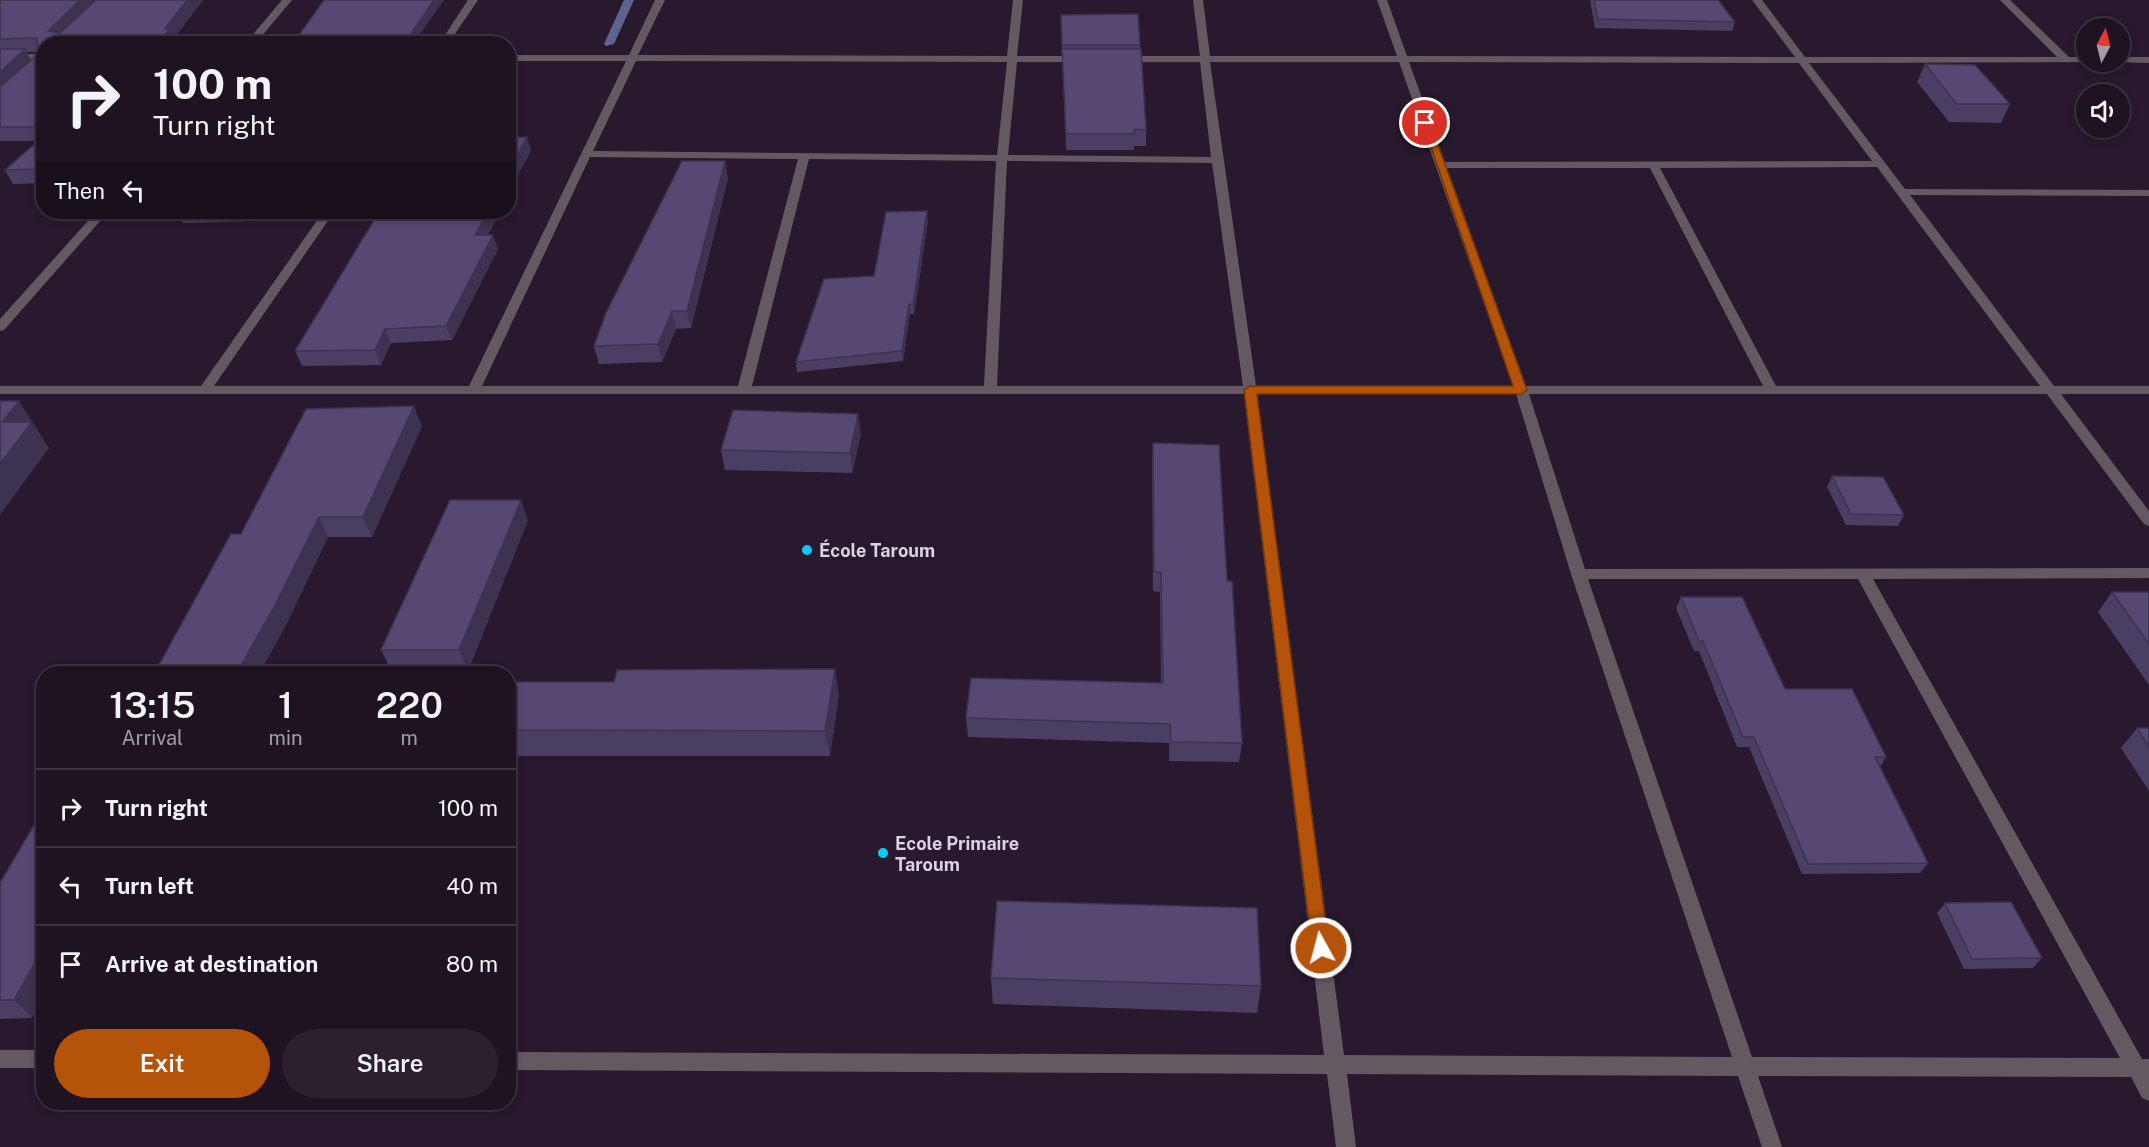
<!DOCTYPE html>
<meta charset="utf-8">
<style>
body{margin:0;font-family:"Public Sans",sans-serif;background:#2c202f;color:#f1f3f6;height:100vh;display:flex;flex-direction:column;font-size:22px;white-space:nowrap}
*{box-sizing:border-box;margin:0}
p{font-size:20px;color:#a19ea5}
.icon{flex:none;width:33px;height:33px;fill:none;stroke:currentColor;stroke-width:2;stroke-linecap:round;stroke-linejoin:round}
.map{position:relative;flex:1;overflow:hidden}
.sheet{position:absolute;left:36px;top:666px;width:480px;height:444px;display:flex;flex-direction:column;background:#1f1322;border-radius:24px;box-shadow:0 3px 9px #0003,0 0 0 2px #3c3240}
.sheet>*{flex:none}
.guide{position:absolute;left:36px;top:36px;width:480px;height:183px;border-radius:24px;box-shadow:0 3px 9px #0003,0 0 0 2px #3c3240;background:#1f1322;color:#f1f3f6;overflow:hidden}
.needle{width:39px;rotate:7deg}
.fabs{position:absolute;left:2076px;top:18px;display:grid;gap:12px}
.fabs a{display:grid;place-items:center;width:54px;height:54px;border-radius:50%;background:#1f1322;box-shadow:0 3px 9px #0003,0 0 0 2px #3c3240;font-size:30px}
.pin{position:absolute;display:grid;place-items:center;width:51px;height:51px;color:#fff;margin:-26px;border:3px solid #fff;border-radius:50%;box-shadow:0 2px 6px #0007}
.me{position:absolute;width:66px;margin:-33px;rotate:353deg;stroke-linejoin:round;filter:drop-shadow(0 0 4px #0008)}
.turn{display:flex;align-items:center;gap:21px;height:126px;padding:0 18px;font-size:27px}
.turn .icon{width:78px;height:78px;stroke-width:2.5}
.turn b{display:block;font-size:42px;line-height:51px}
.then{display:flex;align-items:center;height:57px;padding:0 18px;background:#0003;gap:12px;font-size:22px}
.eta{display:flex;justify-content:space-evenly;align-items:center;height:102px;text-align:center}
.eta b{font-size:36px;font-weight:600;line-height:42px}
.cta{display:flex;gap:12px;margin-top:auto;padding:12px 18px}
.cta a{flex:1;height:69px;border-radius:36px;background:#b45309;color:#fff;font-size:24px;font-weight:600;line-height:69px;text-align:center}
.cta a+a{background:#2c202f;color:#f1f3f6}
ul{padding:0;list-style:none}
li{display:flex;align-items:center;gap:18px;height:78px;padding:0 18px;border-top:2px solid #3c3240}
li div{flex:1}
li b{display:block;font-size:22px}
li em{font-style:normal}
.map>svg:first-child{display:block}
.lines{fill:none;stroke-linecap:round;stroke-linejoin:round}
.stream{fill:#5f6390;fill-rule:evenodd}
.minor{fill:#655961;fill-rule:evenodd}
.wall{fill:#4b3e63;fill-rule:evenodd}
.shaded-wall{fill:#3d3250}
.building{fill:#574873;stroke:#3d3250;stroke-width:1.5}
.route{fill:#b45309;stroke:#753606;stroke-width:1.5}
.poi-dot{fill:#0ecafa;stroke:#29192e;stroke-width:2}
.labels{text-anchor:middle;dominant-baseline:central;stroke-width:6;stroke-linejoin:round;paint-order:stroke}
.poi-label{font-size:18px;font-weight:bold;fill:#ddd2e0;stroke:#29192e;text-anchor:start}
</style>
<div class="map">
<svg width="2149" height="1147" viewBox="0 0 2149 1147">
<rect width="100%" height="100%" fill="#29192e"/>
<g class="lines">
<path class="stream" d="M 624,0 L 634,0 L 614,44 L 606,46 L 604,44 Z"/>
<path class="minor" d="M 282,0 L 292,0 L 255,44 L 245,44 Z
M 468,0 L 478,0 L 448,44 L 439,44 Z
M 655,0 L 665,0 L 638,55 L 1007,56 L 1013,0 L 1023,0 L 1017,56 L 1082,56 L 1087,59 L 1082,62 L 1017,62 L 1008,155 L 1211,157 L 1200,62 L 1124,62 L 1119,59 L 1124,56 L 1200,56 L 1193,0 L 1203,0 L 1210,56 L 1397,56 L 1377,0 L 1387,0 L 1407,56 L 1795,57 L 1752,0 L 1762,0 L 1805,57 L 2057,57 L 2000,0 L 2010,0 L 2069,57 L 2086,57 L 2086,62 L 2089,62 L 1809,63 L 1905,189 L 2149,190 L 2149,196 L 1910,195 L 2054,386 L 2149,386 L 2149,394 L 2061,394 L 2149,511 L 2149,526 L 2144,524 L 2047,394 L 1529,394 L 1585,569 L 2149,568 L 2149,578 L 1873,579 L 2142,1059 L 2149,1059 L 2149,1101 L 2142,1098 L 2131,1077 L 1758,1076 L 1782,1147 L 1762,1147 L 1738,1076 L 1347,1074 L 1356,1147 L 1336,1147 L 1327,1074 L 508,1070 L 508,1052 L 1324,1055 L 1244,394 L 0,394 L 0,386 L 201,386 L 323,212 L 334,212 L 214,386 L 469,386 L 626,61 L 508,61 L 508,55 L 629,55 ZM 636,61 L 1007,62 L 997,155 L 593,151 ZM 1210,62 L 1399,62 L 1513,386 L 1256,386 ZM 1409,62 L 1799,63 L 1872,161 L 1445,162 ZM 590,157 L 798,159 L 738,386 L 482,386 ZM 809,159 L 996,161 L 984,386 L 752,386 ZM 1007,161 L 1212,163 L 1243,386 L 997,386 ZM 1877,167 L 2040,386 L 1776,386 L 1660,168 ZM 1447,168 L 1650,168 L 1763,386 L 1526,386 ZM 1257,394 L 1516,394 L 1571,574 L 1732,1057 L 1344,1055 ZM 1588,579 L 1858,579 L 2120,1058 L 1752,1057 Z
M 0,54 L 44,54 L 44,60 L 0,60 Z
M 2120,57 L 2149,57 L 2149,63 L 2117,62 L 2120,62 Z
M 96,212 L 108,212 L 4,330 L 0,331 L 0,319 Z
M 0,1050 L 44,1050 L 44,1068 L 0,1068 Z"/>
</g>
<path class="wall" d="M 0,0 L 93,0 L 94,2 L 96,0 L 203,0 L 174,38 L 176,42 L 175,44 L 44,44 L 44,183 L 13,184 L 5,170 L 38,141 L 0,141 ZM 27,52 L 38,52 L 38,54 L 31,60 Z
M 1590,0 L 1718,0 L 1735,22 L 1732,31 L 1595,28 Z
M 435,11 L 413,44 L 299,44 L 297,38 Z
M 1061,24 L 1140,45 L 1146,130 L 1146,146 L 1134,146 L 1134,150 L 1066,150 Z
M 1925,64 L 2010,104 L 2001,123 L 1949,122 L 1917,82 Z
M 728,178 L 691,328 L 676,329 L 662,362 L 599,364 L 594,346 Z
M 180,212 L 259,212 L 253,221 L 183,223 L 179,213 Z
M 500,212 L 488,235 L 498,249 L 452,340 L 391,343 L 381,365 L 302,366 L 295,351 Z
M 928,221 L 914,314 L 910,314 L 903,361 L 797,372 L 796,362 L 874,276 Z
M 422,426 L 372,537 L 328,537 L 283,631 L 155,672 L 241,534 Z
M 861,434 L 852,473 L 725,470 L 721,450 Z
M 1153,443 L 1227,581 L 1242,743 L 1239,762 L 1169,761 L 1169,743 L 968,737 L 966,718 L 1161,683 L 1160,592 L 1153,591 L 1152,462 Z
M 1832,476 L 1904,515 L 1898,526 L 1846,525 L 1827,487 Z
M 528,520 L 468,671 L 391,670 L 381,650 Z
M 2112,592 L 2149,592 L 2149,685 L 2098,612 Z
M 1681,597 L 1785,689 L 1886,757 L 1880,767 L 1928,863 L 1920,873 L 1802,874 L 1749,747 L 1737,747 L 1699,651 L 1694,651 L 1676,608 Z
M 508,682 L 839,694 L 830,756 L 508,756 Z
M 2137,728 L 2149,728 L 2149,791 L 2121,748 Z
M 0,883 L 32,1018 L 0,1019 Z
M 1945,903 L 2042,958 L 2033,968 L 1964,969 L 1937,913 Z
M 991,978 L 1261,986 L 1257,1013 L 993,1004 Z"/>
<path class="shaded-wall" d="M 80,0 L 93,0 L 95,5 L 55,44 L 48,31 Z
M 187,0 L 203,0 L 174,38 L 176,42 L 175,44 L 159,44 L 165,29 Z
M 434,0 L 444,0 L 413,44 L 404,44 Z
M 25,49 L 32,62 L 0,92 L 0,72 Z
M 510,127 L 514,141 L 508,150 L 508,130 Z
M 527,137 L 531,151 L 508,194 L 508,172 Z
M 725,161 L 728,178 L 691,328 L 687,311 Z
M 927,211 L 928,221 L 914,314 L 913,304 Z
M 249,212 L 259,212 L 253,221 Z
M 488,212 L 500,212 L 480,249 L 475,235 Z
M 493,235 L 498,249 L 452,340 L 446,326 Z
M 909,304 L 910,314 L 903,361 L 902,351 Z
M 672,311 L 676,329 L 662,362 L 658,344 Z
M 385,329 L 391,343 L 381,365 L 375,350 Z
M 19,401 L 49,448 L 0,515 L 0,464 L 2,422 Z
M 414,406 L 422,426 L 372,537 L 363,517 Z
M 858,414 L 861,434 L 852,473 L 850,453 Z
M 521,500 L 528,520 L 468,671 L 459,650 Z
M 319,517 L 328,537 L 283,631 L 259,674 L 236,674 Z
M 835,669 L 839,694 L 830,756 L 825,731 Z
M 44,946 L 44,997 L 32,1018 L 14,1000 Z"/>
<path class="building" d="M 0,0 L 80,0 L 48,31 L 60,33 L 96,0 L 187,0 L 165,29 L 170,28 L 159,44 L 44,44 L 44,127 L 0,127 L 0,87 L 38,54 L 37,38 L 0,39 Z
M 324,0 L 434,0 L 404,44 L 335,44 L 340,38 L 297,38 Z
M 1594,0 L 1718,0 L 1735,22 L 1598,19 Z
M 1138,14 L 1140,45 L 1062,45 L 1061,15 Z
M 0,49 L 25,49 L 0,72 Z
M 1062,49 L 1141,49 L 1146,130 L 1135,129 L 1134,134 L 1066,134 Z
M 1925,64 L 1975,65 L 2010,104 L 1957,104 Z
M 44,136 L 44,169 L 5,170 Z
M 527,137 L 508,172 L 508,138 Z
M 682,161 L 725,161 L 687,311 L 672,311 L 658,344 L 594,346 L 606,313 Z
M 927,211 L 913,304 L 909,304 L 902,351 L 796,362 L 824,279 L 874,276 L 886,212 Z
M 180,212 L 224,212 L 179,213 Z
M 379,212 L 488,212 L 475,235 L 493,235 L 446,326 L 385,329 L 375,350 L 295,351 Z
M 0,401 L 19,401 L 2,422 L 32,422 L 0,464 Z
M 414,406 L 363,517 L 319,517 L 272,611 L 236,674 L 146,674 L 148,672 L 155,672 L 231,534 L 241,534 L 306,409 Z
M 733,410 L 858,414 L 850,453 L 721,450 Z
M 1153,443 L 1219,445 L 1227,581 L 1232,581 L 1242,743 L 1171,742 L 1170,724 L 966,718 L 971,678 L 1163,683 L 1161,572 L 1154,572 Z
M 1832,476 L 1883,477 L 1904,515 L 1851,514 Z
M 450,500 L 521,500 L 459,650 L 381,650 Z
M 2112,592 L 2149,592 L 2149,644 Z
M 1681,597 L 1742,597 L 1785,689 L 1852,689 L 1886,757 L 1875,757 L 1928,863 L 1808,864 L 1754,737 L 1743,737 L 1703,641 L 1699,641 Z
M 835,669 L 825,731 L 508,730 L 508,682 L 614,682 L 617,670 Z
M 2137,728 L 2149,728 L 2149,747 Z
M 34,825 L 44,825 L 44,946 L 14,1000 L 0,1000 L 0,883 Z
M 997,901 L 1257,908 L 1261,986 L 991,978 Z
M 2011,902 L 2042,958 L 1972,959 L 1945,903 Z"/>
<path class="route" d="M 1422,121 L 1430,123 L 1527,390 L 1521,394 L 1257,394 L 1329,948 L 1327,953 L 1321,956 L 1315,953 L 1312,948 L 1244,390 L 1250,386 L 1513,386 Z"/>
<g class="poi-dot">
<circle cx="807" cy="550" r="6"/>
<circle cx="883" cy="853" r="6"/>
</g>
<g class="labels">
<g class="poi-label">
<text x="819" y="550">École Taroum</text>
<text x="895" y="843">Ecole Primaire<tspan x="895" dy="21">Taroum</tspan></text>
</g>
</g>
</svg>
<div class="fabs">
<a><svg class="needle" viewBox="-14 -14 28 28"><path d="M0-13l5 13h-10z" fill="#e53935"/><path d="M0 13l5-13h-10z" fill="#a19ea5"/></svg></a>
<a><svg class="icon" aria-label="sound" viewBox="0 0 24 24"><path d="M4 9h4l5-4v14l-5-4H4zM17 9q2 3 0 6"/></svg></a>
</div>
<div class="pin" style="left:1425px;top:123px;background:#d93025"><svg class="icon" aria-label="arrive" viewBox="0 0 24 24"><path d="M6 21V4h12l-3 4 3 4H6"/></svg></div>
<svg class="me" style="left:1321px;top:948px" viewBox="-20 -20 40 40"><circle r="17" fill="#b45309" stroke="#fff" stroke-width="3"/><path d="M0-11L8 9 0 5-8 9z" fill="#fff"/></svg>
<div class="guide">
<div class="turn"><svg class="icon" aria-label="right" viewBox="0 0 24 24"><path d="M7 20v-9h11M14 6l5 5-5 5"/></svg><div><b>100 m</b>Turn right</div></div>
<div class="then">Then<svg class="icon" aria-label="left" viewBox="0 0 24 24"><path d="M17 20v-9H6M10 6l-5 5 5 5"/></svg></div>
</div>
<section class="sheet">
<div class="eta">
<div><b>13:15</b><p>Arrival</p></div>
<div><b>1</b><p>min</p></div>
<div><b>220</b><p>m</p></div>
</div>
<ul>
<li><svg class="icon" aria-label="right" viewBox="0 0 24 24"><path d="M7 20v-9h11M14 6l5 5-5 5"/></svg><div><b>Turn right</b></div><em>100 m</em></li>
<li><svg class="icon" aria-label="left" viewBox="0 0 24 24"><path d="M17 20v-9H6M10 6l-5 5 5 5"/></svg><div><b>Turn left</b></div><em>40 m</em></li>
<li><svg class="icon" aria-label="arrive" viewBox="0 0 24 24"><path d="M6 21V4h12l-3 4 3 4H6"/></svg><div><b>Arrive at destination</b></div><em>80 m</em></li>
</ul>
<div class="cta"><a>Exit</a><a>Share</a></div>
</section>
</div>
